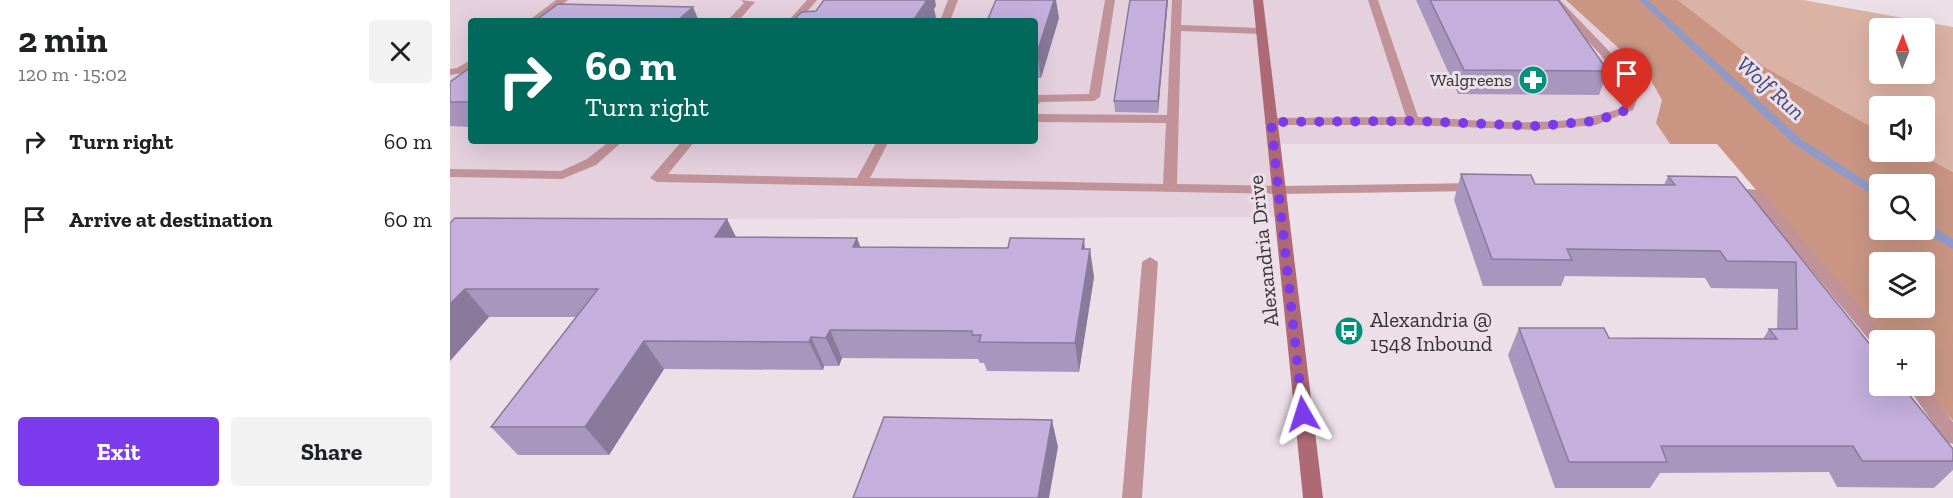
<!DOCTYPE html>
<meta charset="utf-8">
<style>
body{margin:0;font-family:"Zilla Slab",serif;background:#f2f2f2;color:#202124;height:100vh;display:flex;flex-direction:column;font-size:22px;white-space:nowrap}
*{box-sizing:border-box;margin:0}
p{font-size:20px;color:#757577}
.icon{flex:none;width:33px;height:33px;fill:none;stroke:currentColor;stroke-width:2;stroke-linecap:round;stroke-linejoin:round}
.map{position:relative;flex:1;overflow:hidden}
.panel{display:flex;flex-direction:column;background:#fff;width:450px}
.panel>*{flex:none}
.guide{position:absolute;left:18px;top:18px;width:570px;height:126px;border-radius:6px;box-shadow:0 6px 24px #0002;background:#00695c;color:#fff;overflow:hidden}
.needle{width:39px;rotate:1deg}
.buttons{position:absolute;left:1419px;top:18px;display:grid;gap:12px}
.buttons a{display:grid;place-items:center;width:66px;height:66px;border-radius:6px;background:#fff;box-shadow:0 6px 24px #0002;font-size:30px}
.pin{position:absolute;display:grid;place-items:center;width:51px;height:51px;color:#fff;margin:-62px -26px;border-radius:50% 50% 50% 0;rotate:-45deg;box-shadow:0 0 6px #0007}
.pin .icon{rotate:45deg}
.me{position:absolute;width:66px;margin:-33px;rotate:354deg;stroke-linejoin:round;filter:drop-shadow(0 0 4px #0008)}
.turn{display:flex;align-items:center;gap:21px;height:126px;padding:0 18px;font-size:27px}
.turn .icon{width:78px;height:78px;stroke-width:2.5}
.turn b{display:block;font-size:42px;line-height:51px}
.round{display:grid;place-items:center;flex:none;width:63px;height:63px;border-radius:6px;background:#f2f2f2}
.overview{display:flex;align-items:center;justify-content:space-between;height:102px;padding:0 18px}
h1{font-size:36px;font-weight:800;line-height:45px}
.button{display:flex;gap:12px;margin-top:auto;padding:12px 18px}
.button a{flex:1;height:69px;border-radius:6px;background:#7c3aed;color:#fff;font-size:24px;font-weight:800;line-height:69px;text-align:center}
.button a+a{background:#f2f2f2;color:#202124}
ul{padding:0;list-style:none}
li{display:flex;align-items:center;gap:18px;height:78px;padding:0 18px}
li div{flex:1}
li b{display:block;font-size:22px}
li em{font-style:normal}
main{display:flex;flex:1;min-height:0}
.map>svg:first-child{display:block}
.built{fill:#e5d0de;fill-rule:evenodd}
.green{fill:#dbb3a4;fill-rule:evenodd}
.forest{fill:#ca9683;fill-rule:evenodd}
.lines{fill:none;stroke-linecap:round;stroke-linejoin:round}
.stream{fill:#8f9ac7;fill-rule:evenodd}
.service{fill:#c19298;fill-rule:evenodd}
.secondary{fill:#ad6974;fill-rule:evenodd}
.wall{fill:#a996be}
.shaded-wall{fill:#897a9b}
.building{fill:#c4afdd;stroke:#897a9b;stroke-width:1.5}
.route{stroke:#7c3aed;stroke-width:10;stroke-dasharray:0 18}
.labels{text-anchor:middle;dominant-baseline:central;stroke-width:6;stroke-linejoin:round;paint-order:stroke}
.far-poi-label{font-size:18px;fill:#363134;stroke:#eddfe8;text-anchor:end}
.street-label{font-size:21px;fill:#363134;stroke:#eddfe8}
.poi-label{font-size:21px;fill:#363134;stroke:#eddfe8;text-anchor:start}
.water-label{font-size:22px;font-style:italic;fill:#3c4681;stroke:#eddfe8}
</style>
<main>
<section class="panel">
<div class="overview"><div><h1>2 min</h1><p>120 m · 15:02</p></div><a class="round"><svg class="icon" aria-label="close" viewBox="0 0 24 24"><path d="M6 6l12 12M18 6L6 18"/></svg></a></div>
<ul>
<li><svg class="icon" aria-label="right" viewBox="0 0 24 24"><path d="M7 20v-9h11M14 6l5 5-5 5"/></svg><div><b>Turn right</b></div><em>60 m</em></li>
<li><svg class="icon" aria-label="arrive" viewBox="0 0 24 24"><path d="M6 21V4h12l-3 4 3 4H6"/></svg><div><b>Arrive at destination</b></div><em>60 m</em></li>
</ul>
<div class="button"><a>Exit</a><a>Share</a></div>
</section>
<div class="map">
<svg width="1503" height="498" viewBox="0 0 1503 498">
<rect width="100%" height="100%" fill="#eddfe8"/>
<path class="built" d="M 0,0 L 1116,0 L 1198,75 L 1212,100 L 1206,123 L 1220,144 L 824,144 L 832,217 L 0,220 ZM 21,21 L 585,21 L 585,141 L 21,141 Z"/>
<path class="green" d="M 1228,0 L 1353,0 L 1503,27 L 1503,172 L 1466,152 L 1474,152 L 1474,106 L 1430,106 L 1429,131 L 1313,66 ZM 1430,28 L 1474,28 L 1474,74 L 1430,74 Z"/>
<path class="forest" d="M 1116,0 L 1228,0 L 1313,66 L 1429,131 L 1430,152 L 1466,152 L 1503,172 L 1503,421 L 1473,386 L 1474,386 L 1474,340 L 1434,340 L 1267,144 L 1220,144 L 1206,123 L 1212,100 L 1198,75 ZM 1430,184 L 1474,184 L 1474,230 L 1430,230 ZM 1430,262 L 1474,262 L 1474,308 L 1430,308 Z"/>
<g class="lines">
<path class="stream" d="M 1189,0 L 1198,0 L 1352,140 L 1430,190 L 1430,200 L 1344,144 Z
M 1474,222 L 1503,239 L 1503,249 L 1470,230 L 1474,230 Z"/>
<path class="service" d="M 106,0 L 118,0 L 90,21 L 78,21 Z
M 291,0 L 305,2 L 288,21 L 277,21 L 294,3 Z
M 357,0 L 367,0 L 349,21 L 338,21 Z
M 498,0 L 508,0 L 500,21 L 490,21 Z
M 655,0 L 665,0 L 650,97 L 644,101 L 591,102 L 585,107 L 586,95 L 639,94 Z
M 722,0 L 732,0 L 731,25 L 811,28 L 816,31 L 811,34 L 731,31 L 727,184 L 829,186 L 1028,183 L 1035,187 L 1028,191 L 829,194 L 207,182 L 200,178 L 232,141 L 245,141 L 218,174 L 407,178 L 427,141 L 439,141 L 420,178 L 713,184 L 716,123 L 585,122 L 585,114 L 717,115 Z
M 918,0 L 928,0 L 968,117 C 1035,120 1107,131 1172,108 L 1178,91 L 1150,54 L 1099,0 L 1110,0 L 1158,50 L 1188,88 L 1190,91 L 1183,110 L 1146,125 L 1087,130 L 963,125 L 817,125 L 815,122 L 817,119 L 821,118 L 956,117 Z
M 21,60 L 21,68 L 14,73 L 0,75 L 0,69 L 7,68 Z
M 160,141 L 173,141 L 146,165 L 112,179 L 0,177 L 0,169 L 111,171 L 137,159 Z
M 1280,188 L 1310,190 L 1438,340 L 1430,340 L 1430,348 L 1424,346 L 1301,197 L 1275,195 L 1273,192 L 1275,189 Z
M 700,257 L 708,262 L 692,498 L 672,498 L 692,262 Z
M 1474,384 L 1503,422 L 1503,444 L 1496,442 L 1457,386 Z"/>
<path class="secondary" d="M 803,0 L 813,0 L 873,498 L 853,498 Z"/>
</g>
<path class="wall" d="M 680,0 L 718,0 L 708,113 L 665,112 L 664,101 Z
M 966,0 L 1108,0 L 1158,71 L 1149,95 L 1008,94 Z
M 609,18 L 591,78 L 585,78 L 585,21 Z
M 21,67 L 21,127 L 0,126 L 0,82 Z
M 1011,174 L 1085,184 L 1214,185 L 1218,176 L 1286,177 L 1503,449 L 1503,470 L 1484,488 L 1387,487 L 1379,472 L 1210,473 L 1200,488 L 1105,488 L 1058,355 L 1069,328 L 1159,338 L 1313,339 L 1319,329 L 1327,329 L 1328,289 L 1261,288 L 1255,278 L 1115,276 L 1111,286 L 1033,286 L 1004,200 Z
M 0,223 L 286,237 L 407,238 L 410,247 L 635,249 L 644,277 L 629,372 L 537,371 L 534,363 L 530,363 L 528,359 L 392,358 L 389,366 L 374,366 L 373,370 L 214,369 L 159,455 L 68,455 L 41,427 L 126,317 L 39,317 L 0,361 Z"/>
<path class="shaded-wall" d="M 476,0 L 485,0 L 486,6 L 484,9 L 486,17 L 484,21 L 463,21 Z
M 604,0 L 606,0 L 609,18 L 591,78 L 587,53 Z
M 717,0 L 718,0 L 708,113 L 708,101 Z
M 243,7 L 249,21 L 227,21 Z
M 277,219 L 291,247 L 265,237 Z
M 407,238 L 418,267 L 403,247 Z
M 634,239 L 637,267 L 640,249 L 644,277 L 629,372 L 625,343 L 632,249 Z
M 15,289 L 39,317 L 0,361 L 0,304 Z
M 380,330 L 392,358 L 389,366 L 376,338 Z
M 361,337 L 374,366 L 373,370 L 359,342 Z
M 194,341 L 214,369 L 159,455 L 135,427 Z
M 602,420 L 608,447 L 599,498 L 588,498 Z"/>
<path class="building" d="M 374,0 L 477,0 L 463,21 L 342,21 L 352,12 L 366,11 Z
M 546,0 L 604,0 L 587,53 L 585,53 L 585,21 L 537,21 Z
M 680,0 L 717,0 L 708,101 L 664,101 Z
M 980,0 L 1108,0 L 1158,71 L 1014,70 Z
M 108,4 L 243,7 L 227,21 L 85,21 Z
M 21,67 L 21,102 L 0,102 L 0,82 Z
M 1011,174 L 1081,175 L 1085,184 L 1225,185 L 1218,176 L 1286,177 L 1430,357 L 1430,386 L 1452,386 L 1503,449 L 1503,461 L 1412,461 L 1403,446 L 1211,446 L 1217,462 L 1119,462 L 1069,328 L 1154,328 L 1159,338 L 1327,339 L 1319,329 L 1347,329 L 1346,262 L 1277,261 L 1270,251 L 1117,249 L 1122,260 L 1042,259 Z
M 5,218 L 277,219 L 265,237 L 407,238 L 403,247 L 558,248 L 560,238 L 634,239 L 632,249 L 640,249 L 625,343 L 529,342 L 531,335 L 522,335 L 522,331 L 380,330 L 376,338 L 361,337 L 359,342 L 194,341 L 135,427 L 41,427 L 148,289 L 15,289 L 0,304 L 0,223 Z
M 434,417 L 602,420 L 588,498 L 403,498 Z"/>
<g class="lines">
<path class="route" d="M 853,414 L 821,122 L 963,121 L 1087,126 L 1146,121 L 1177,110"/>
</g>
<defs>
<g id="pharmacy-disc" transform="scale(1.5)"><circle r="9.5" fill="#00917d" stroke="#eddfe8"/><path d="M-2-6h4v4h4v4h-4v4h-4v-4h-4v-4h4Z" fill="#fff"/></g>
<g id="bus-disc" transform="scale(1.5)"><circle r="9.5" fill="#00917d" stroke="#eddfe8"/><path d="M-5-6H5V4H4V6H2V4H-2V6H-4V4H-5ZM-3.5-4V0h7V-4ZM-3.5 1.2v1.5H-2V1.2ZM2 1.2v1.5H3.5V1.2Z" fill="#fff"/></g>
</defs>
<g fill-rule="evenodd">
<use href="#pharmacy-disc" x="1083" y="80"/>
<use href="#bus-disc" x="899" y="331"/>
</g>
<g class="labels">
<g class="far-poi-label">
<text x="1062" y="80">Walgreens</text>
</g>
<g class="street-label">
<text transform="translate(813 251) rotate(-96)">Alexandria Drive</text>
</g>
<g class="poi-label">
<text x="920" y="319">Alexandria @<tspan x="920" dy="24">1548 Inbound</tspan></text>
</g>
<g class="water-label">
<text transform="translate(1321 88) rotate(42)">Wolf Run</text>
</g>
</g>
</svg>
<div class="buttons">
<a><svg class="needle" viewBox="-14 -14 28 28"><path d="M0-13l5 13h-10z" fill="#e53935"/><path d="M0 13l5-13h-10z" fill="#757577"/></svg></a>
<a><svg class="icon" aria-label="sound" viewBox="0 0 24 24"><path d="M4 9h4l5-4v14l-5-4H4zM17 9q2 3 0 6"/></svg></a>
<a><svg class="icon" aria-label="search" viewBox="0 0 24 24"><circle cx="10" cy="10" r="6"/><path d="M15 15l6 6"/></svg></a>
<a><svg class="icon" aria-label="layers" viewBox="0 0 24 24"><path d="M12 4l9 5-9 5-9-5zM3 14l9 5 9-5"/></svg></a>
<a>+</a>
</div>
<div class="pin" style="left:1177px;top:110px;background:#d93025"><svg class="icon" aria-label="arrive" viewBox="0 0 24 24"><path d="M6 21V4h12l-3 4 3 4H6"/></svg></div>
<svg class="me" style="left:853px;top:414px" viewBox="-20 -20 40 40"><path d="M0-17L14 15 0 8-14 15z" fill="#7c3aed" stroke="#fff" stroke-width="4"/></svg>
<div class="guide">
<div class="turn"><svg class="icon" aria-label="right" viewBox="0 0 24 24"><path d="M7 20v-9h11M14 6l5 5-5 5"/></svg><div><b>60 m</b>Turn right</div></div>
</div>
</div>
</main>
